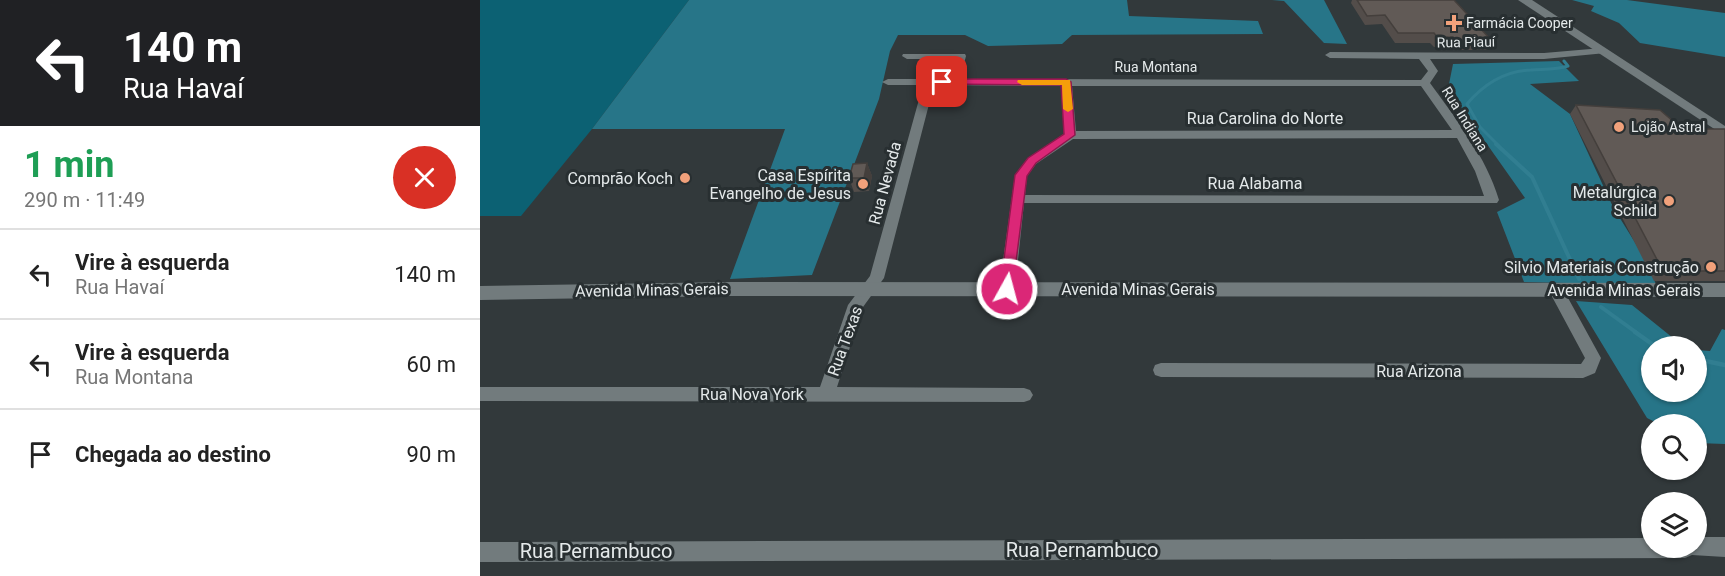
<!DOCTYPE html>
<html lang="pt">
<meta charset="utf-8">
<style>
body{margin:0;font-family:Roboto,sans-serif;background:#f2f2f2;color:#222;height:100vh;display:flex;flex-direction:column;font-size:22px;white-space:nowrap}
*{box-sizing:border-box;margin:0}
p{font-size:20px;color:#767676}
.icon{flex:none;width:33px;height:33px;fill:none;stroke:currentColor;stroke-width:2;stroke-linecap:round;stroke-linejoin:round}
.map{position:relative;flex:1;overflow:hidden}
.panel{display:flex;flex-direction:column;background:#fff;width:480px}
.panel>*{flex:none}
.guide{background:#202124;color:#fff;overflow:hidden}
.tools{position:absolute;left:1161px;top:336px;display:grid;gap:12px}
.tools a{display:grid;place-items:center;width:66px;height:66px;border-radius:50%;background:#fff;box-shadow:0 2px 4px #0004;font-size:30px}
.pin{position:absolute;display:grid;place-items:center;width:51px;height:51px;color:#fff;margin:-26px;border-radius:12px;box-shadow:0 3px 9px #0006}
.me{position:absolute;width:66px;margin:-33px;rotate:7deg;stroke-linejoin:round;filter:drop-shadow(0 0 4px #0008)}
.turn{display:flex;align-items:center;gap:21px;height:126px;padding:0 24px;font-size:27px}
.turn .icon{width:78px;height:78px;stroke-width:2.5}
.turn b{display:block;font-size:42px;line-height:51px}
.round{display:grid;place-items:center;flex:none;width:63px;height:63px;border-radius:32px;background:#f2f2f2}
.summary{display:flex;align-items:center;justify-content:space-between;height:102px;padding:0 24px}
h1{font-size:36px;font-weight:700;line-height:45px;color:#1e9e55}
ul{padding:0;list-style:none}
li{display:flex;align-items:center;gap:18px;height:90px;padding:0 24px;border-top:2px solid #e0e0e0}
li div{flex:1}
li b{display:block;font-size:22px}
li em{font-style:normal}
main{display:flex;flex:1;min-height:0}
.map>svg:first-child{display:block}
.green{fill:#0c6173}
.forest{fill:#277588}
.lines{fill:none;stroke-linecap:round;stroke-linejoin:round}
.stream-far2{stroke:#317e91;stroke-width:3}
.stream-far1{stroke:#317e91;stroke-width:4}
.stream{stroke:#317e91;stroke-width:4.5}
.minor{fill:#727b7d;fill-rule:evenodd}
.tertiary{fill:#727b7d;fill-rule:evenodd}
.secondary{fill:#727b7d;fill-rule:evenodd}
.wall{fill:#534d4a}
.shaded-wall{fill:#443f3c}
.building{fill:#615a56;stroke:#443f3c;stroke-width:1.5}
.route{fill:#db2777;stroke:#8e194d;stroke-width:1.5}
.slow{fill:#f59e0b}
.poi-dot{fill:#f1a17b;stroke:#282f31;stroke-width:2}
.labels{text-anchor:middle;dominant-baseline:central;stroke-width:6;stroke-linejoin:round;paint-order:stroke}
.far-poi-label{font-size:14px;fill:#e4e9ea;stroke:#282f31;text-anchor:start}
.far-street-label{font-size:14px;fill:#e4e9ea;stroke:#282f31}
.street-label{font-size:16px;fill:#e4e9ea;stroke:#282f31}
.poi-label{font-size:16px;fill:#e4e9ea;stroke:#282f31;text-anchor:end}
.near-street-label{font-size:20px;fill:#e4e9ea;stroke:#282f31}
</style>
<main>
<section class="panel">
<div class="guide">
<div class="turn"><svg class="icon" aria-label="left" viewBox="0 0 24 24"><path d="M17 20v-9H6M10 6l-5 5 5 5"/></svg><div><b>140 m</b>Rua Havaí</div></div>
</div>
<div class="summary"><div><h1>1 min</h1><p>290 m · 11:49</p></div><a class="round" style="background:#d93025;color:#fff"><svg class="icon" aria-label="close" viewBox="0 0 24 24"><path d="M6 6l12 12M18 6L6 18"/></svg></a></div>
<ul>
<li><svg class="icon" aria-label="left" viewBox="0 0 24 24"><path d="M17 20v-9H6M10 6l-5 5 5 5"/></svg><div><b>Vire à esquerda</b><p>Rua Havaí</p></div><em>140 m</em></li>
<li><svg class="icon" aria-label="left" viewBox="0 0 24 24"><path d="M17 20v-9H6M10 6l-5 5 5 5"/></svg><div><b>Vire à esquerda</b><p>Rua Montana</p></div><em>60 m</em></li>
<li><svg class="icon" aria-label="arrive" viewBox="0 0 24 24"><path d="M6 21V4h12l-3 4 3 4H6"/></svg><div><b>Chegada ao destino</b></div><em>90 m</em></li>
</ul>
</section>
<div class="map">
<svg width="1245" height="576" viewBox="0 0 1245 576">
<rect width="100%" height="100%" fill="#32393b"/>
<path class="green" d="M 0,0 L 209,0 L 112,129 L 41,216 L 0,216 Z"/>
<path class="forest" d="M 209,0 L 647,0 L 649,16 L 778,21 L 783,34 L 592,35 L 582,44 L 508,46 L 485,35 L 418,35 L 410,51 L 399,99 L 332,275 L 250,279 L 305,129 L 112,129 Z
M 792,0 L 844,0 L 867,44 L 844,43 L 804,1 Z
M 1092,0 L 1147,0 L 1245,13 L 1245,57 L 1160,43 L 1139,23 L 1111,11 L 1114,6 Z
M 1079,61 L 1099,81 L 1050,84 L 1090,114 L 1133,207 L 1169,265 L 1176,285 L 1044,282 L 1017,212 L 1045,198 L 968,89 L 973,64 Z
M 1096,301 L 1152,305 L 1203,346 L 1172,346 L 1172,392 L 1216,392 L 1217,350 L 1230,351 L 1242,329 L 1245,330 L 1245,444 L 1217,443 L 1216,424 L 1179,424 L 1167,418 Z"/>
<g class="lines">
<path class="stream-far2" d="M 1018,145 L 1000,127 L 987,104 C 1004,84 1025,71 1051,70 C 1064,69 1076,70 1088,66 L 1084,61"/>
<path class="stream-far1" d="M 1016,144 L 1052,177 L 1099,279
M 1121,307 L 1157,333"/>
<path class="stream" d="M 1155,332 L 1175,346
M 1216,359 L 1245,365"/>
<path class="minor" d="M 1122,48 L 1126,49 L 1126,53 L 1064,59 L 950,59 L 958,71 L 950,83 C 976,119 1006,156 1019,200 L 1017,203 L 544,203 L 535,289 L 532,293 L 522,293 L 519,289 L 535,175 L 548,158 L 584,134 L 581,86 L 454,85 L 404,278 L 383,307 L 357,387 L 544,388 L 550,390 L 553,395 L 550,400 L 544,402 L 0,401 L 0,387 L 340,387 L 368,305 L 390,276 L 443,85 L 408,85 L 402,82 L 408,79 L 469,79 L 475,59 L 427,59 L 422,56 L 423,54 L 485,54 L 486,56 L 480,79 L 941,80 L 948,71 L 939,59 L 850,58 L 845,55 L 850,52 L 1064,53 ZM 592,86 L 941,86 L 972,130 L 596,131 ZM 977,138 L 995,171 L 1004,196 L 545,195 L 547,176 L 556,164 L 593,139 Z
M 1077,285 L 1082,287 L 1121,358 L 1115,373 L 1103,378 L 681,377 L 675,375 L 673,370 L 675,365 L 681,363 L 1101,364 L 1105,358 L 1069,291 L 1072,287 Z
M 1216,537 L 1245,537 L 1245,557 L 1212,555 L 1205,558 L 0,562 L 0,542 L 1172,538 L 1172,548 L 1216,548 Z"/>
<path class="tertiary" d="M 251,282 L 1245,283 L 1245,297 L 251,296 L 0,300 L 0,286 Z"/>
<path class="secondary" d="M 1038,0 L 1052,0 L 1245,126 L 1245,136 Z"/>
</g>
<path class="wall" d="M 872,0 L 974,0 L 1012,41 L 1007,50 L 972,50 L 969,47 L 954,47 L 950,43 L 915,43 L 902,24 L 885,25 L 871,3 Z
M 1096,105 L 1202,129 L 1245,129 L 1245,281 L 1174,281 L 1090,114 Z
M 387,163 L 392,176 L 389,191 L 374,192 L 369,178 Z"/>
<path class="shaded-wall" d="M 387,163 L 392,176 L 389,191 L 384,178 Z"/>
<path class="building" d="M 877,0 L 974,0 L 1012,41 L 976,41 L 973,37 L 958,38 L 954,33 L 918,33 L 905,15 L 887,16 Z
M 1096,105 L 1180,110 L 1202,129 L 1245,129 L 1245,271 L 1183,271 Z
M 387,163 L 384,178 L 369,178 L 373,164 Z"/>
<path class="route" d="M 462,79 L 586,79 L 591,82 L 595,135 L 556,163 L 547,176 L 532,293 L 527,294 L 520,289 L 535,175 L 548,158 L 584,134 L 581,85 L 458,84 L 458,80 Z"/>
<path class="slow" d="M 538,80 L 590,80 L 593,109 L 588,112 L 583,109 L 582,85 L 542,85 L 537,82 Z"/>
<g class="poi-dot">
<path d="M971 14h6v6h6v6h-6v6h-6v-6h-6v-6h6z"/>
<circle cx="1139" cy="127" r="6"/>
<circle cx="205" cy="178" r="6"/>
<circle cx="383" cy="184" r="6"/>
<circle cx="1189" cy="201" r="6"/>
<circle cx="1231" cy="267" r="6"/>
</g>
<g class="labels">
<g class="far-poi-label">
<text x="986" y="23">Farmácia Cooper</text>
<text x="1151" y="127">Lojão Astral</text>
</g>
<g class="far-street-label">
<text transform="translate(986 42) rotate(-1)">Rua Piauí</text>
<text x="676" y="67">Rua Montana</text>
<text transform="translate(985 119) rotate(58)">Rua Indiana</text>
</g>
<g class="street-label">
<text x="785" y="118">Rua Carolina do Norte</text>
<text transform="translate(405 183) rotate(-75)">Rua Nevada</text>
<text x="775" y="183">Rua Alabama</text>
<text x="658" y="289">Avenida Minas Gerais</text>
<text transform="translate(172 290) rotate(-1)">Avenida Minas Gerais</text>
<text x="1144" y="290">Avenida Minas Gerais</text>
<text transform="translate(365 341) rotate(-70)">Rua Texas</text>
<text x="939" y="371">Rua Arizona</text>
<text x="272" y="394">Rua Nova York</text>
</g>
<g class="poi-label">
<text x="371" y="175">Casa Espírita<tspan x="371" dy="18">Evangelho de Jesus</tspan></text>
<text x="193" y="178">Comprão Koch</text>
<text x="1177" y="192">Metalúrgica<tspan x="1177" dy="18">Schild</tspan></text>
<text x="1219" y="267">Silvio Materiais Construção</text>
</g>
<g class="near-street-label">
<text x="602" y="550">Rua Pernambuco</text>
<text x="116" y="551">Rua Pernambuco</text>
</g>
</g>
</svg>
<div class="tools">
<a><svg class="icon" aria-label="sound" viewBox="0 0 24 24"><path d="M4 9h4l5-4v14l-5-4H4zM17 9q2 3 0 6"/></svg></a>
<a><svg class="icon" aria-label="search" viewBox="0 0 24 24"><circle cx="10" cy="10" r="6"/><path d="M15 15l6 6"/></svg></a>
<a><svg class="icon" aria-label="layers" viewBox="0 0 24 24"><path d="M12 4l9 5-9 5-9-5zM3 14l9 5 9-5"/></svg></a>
</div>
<div class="pin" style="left:462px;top:82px;background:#d93025"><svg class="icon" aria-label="arrive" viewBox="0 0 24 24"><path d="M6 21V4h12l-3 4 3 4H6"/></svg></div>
<svg class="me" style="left:527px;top:289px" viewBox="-20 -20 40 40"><circle r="17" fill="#db2777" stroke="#fff" stroke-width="3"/><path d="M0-11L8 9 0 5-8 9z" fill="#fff"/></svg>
</div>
</main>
